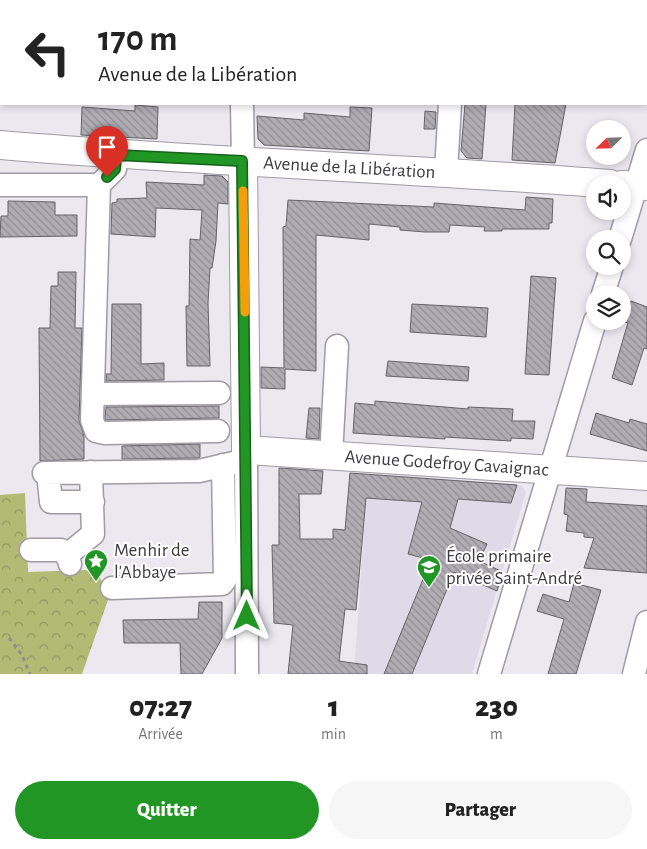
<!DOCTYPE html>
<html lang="fr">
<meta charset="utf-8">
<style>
body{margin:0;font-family:"Alegreya Sans",sans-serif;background:#f6f6f6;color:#222;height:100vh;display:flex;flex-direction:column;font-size:19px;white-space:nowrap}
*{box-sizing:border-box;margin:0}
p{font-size:16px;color:#767676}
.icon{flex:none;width:28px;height:28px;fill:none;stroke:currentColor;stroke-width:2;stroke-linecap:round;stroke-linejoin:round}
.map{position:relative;height:674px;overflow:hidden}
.details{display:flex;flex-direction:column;background:#fff;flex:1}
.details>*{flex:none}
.guide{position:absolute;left:0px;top:0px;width:648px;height:105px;box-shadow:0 2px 8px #0003;background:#fff;color:#222;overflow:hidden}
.needle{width:32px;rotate:247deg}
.tools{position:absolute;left:586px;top:120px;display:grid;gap:10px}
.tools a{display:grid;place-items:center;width:45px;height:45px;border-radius:50%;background:#fff;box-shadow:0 2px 8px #0003;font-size:25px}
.pin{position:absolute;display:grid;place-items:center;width:42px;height:42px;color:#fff;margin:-51px -21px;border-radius:50% 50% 50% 0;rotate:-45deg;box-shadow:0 0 5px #0007}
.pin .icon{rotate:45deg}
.me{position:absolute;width:55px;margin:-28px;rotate:0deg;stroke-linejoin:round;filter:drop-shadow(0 0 4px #0008)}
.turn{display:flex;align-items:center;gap:18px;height:105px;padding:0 15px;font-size:22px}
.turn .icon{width:65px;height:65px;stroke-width:2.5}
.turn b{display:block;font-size:35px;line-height:42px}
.eta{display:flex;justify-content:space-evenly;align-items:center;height:85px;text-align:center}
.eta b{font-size:30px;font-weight:800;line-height:35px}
.action{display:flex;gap:10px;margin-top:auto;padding:10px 15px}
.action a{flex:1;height:58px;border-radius:30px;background:#219625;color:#fff;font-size:20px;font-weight:800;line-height:58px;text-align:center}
.action a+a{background:#f6f6f6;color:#222}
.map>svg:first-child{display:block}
.built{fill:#dfdae7}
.forest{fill:url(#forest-crowns)}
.building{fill:url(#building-back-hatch);stroke:#656268}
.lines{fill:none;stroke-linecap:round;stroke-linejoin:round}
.minor-casing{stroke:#9e9ba1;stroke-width:25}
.major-casing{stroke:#9e9ba1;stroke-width:30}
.path{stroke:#908e93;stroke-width:3;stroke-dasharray:4 4;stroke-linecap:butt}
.minor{stroke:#fff;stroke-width:22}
.major{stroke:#fff;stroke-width:28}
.route-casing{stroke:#156218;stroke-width:12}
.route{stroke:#219625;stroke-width:9}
.slow{stroke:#f59e0b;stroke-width:9}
.labels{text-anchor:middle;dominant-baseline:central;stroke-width:4;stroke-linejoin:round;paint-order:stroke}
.street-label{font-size:19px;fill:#3b3a3d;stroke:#fff}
.poi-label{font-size:19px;fill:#3b3a3d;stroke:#fff;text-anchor:start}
</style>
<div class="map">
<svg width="647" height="674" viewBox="0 0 647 674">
<defs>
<pattern id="forest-crowns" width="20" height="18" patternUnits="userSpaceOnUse" patternTransform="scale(1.25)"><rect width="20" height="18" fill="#b3ba73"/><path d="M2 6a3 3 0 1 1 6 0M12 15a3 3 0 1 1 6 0" fill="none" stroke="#939860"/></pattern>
<pattern id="building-back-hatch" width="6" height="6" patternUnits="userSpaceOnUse" patternTransform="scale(1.25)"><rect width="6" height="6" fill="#afadb3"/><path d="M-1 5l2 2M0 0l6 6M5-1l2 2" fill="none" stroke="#908e93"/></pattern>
</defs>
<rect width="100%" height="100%" fill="#ebe8ef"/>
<path class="built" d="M 368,475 L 521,485 L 526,492 L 472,674 L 354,674 Z"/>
<path class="forest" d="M 25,493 L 28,572 L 86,570 L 100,578 L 109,597 L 82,674 L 0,674 L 0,495 Z"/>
<path class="building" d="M 465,104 L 486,104 L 482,159 L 467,158 L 461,151 Z
M 515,104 L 566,104 L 555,163 L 512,160 Z
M 135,105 L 158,107 L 157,139 L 81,135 L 82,107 L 135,111 Z
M 350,107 L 372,108 L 369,151 L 264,145 L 258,139 L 257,116 L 304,120 L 304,113 L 350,117 Z
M 425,111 L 436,112 L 435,129 L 424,129 Z
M 204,175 L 222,176 L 228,182 L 228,204 L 218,203 L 216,241 L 212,268 L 210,268 L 208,303 L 210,366 L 187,366 L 186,306 L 189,306 L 190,239 L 200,240 L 202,210 L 156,208 L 155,237 L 111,234 L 112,203 L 117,202 L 117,199 L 147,198 L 146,182 L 204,185 Z
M 526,197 L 553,199 L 552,223 L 549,223 L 549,229 L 502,229 L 502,231 L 484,231 L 485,227 L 450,225 L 449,232 L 425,232 L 400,230 L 400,227 L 369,224 L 369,240 L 316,235 L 316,371 L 285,369 L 285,389 L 261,388 L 261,367 L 284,368 L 283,227 L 286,226 L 288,200 L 434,207 L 434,203 L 525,210 Z
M 8,201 L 55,202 L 55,215 L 77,215 L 77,236 L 0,237 L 1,216 L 8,216 Z
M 58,272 L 76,272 L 75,328 L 82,328 L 79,420 L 84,436 L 84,459 L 40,461 L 39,328 L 50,328 L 51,286 L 58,286 Z
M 531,276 L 556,278 L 549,375 L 525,374 Z
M 631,301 L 647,307 L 647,349 L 644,348 L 632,385 L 612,378 L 624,336 L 628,323 L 625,322 Z
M 112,304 L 141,304 L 141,364 L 164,363 L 164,380 L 106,381 L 106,374 L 111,374 Z
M 412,304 L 488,308 L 486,337 L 410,332 Z
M 388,361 L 469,367 L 468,381 L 386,376 Z
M 375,401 L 468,409 L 468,407 L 513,409 L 512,421 L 535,421 L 533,439 L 511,438 L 511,441 L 445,437 L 445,439 L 353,433 L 355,403 L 375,405 Z
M 219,406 L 219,418 L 106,420 L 105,418 L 106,407 Z
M 309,408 L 320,408 L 319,439 L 306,438 Z
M 596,413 L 629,423 L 630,419 L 647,424 L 647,451 L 590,434 Z
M 200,444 L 200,457 L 197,458 L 122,459 L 122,446 Z
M 279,468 L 323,471 L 321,494 L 299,494 L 300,539 L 333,539 L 333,529 L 345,530 L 350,473 L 517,485 L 511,503 L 458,499 L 450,528 L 487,544 L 479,561 L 503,572 L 497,591 L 454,572 L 412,674 L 384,674 L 431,560 L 408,554 L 422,502 L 366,498 L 356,610 L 345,609 L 339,661 L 367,665 L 367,674 L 288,674 L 293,625 L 274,623 L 272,545 L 279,545 Z
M 566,488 L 587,489 L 586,502 L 647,506 L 647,573 L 584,568 L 594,538 L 584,537 L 584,533 L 566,531 L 568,515 L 564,514 Z
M 574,583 L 601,590 L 576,674 L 548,674 L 564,619 L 537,611 L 543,594 L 569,602 Z
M 199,602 L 222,602 L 222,638 L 202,674 L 181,674 L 180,643 L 124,643 L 123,620 L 198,619 Z"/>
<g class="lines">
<g class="minor-casing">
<path id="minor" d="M 241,0 L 241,1
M 456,1 L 456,0
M 242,104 L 243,161
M 446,171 L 450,104
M 0,185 L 99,185 L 115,169 L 117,155
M 99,185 L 92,420 L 96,431 L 105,433 L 218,431
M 620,239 L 647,150
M 603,294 L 612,266
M 93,394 L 219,393
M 246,450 L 247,674
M 331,456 L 337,346
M 44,473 L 199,471 L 238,462
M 48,473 L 51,502 L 93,502
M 31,550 L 61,550 L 68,557 L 70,564
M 67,555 L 93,534 L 91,472
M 112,588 L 222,584 L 225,580 L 223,465
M 489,674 L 595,321
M 634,674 L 647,622"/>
</g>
<g class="major-casing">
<g id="major">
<path id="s1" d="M 0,145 C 203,162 407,168 610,184"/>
<path id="s2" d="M 243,161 L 246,450 L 647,476"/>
<path d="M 622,185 L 647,186"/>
</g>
</g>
<path class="path" d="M 9,638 L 22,655 L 30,674"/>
<use href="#minor" class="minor"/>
<use href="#major" class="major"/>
</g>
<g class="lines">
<g class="route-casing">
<path id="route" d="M 107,177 L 115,169 L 116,155 L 242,161 L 247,616"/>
</g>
<use href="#route" class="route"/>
<path class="slow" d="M 243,191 L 245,312"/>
</g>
<defs>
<g id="sight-pin" transform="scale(1.25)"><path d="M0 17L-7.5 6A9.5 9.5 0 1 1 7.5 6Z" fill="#219625" stroke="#fff"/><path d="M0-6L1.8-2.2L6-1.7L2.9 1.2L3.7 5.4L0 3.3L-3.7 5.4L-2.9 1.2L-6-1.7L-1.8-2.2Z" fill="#fff"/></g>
<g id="school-pin" transform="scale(1.25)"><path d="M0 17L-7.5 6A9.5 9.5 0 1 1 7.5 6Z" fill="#219625" stroke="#fff"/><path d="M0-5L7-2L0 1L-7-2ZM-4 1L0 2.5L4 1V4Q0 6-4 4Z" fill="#fff"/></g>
</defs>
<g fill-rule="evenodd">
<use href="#sight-pin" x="96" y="561"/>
<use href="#school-pin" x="429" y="567"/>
</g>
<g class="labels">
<g class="street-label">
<text stroke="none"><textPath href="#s1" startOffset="350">Avenue de la Libération</textPath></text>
<text stroke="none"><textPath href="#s2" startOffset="490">Avenue Godefroy Cavaignac</textPath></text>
</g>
<g class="poi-label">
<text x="114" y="550">Menhir de<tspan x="114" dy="22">l'Abbaye</tspan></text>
<text x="446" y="556">École primaire<tspan x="446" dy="22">privée Saint-André</tspan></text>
</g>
</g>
</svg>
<div class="tools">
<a><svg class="needle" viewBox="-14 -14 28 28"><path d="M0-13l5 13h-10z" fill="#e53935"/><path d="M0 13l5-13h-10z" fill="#767676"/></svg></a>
<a><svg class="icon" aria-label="sound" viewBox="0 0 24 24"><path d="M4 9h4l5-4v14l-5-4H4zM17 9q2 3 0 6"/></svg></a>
<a><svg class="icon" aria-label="search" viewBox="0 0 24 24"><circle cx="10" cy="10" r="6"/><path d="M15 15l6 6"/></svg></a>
<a><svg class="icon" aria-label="layers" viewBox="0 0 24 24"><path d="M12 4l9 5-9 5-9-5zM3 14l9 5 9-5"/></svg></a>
</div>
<div class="pin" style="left:107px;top:177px;background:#d93025"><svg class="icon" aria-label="arrive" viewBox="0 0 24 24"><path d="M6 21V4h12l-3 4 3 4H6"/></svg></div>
<svg class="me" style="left:247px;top:616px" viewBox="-20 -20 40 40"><path d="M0-17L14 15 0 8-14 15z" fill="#219625" stroke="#fff" stroke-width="4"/></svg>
<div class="guide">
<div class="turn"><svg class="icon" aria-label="left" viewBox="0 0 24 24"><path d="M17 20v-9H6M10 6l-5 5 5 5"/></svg><div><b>170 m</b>Avenue de la Libération</div></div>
</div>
</div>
<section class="details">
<div class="eta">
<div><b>07:27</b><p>Arrivée</p></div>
<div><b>1</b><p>min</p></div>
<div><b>230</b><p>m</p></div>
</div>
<div class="action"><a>Quitter</a><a>Partager</a></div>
</section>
